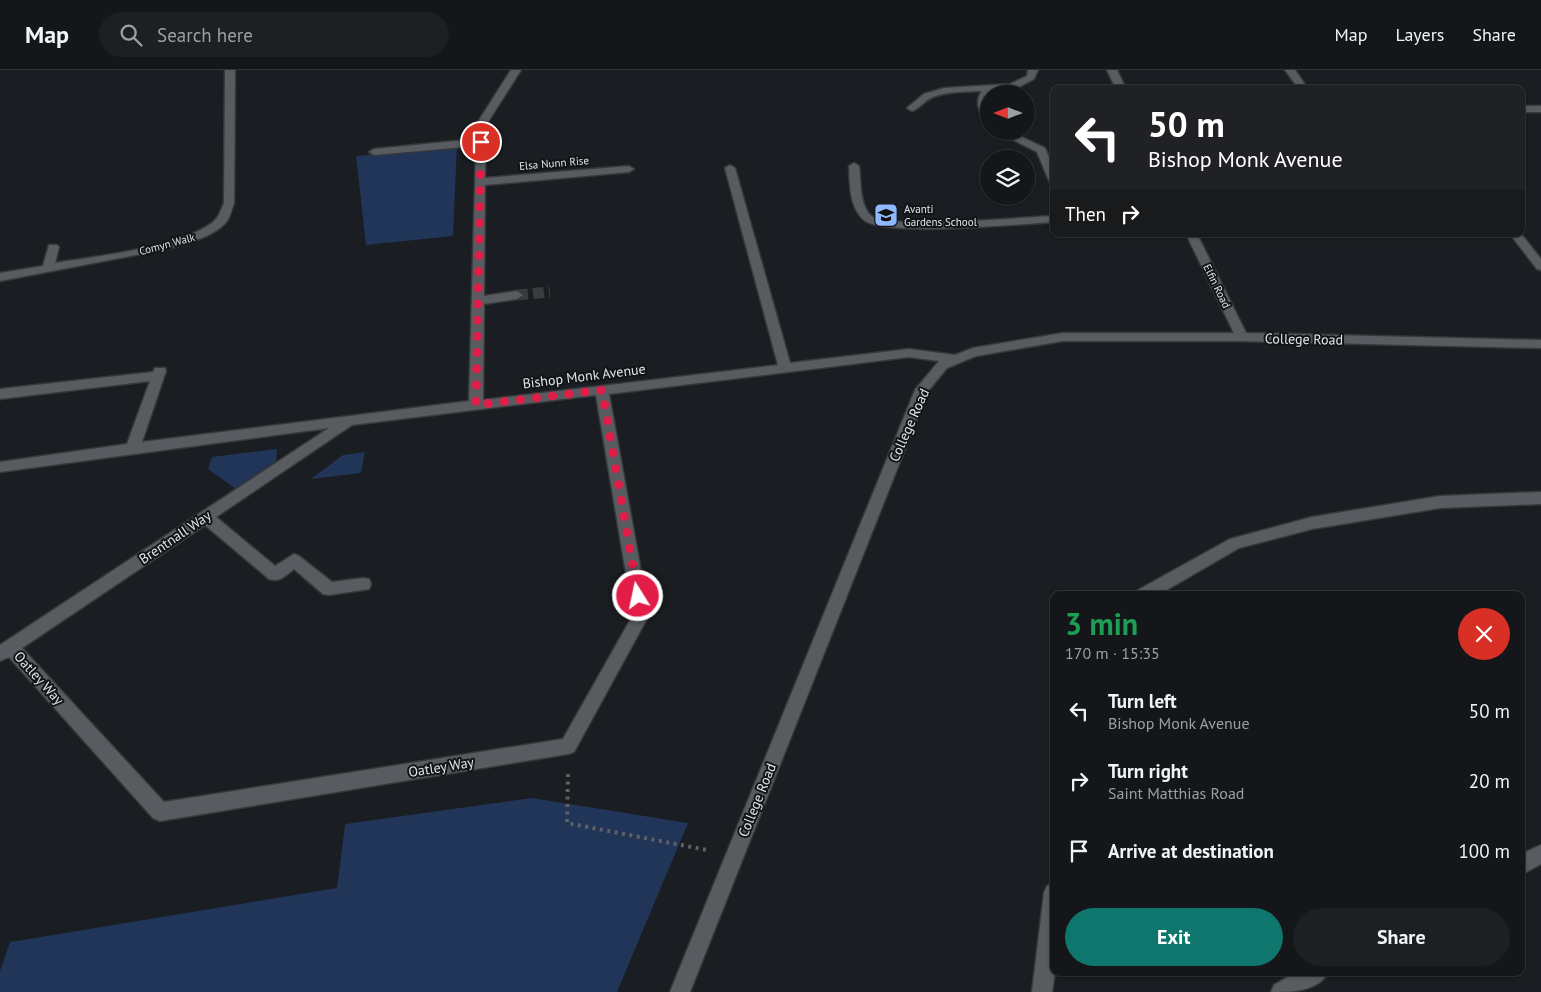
<!DOCTYPE html>
<meta charset="utf-8">
<style>
body{margin:0;font-family:"PT Sans",sans-serif;background:#1d1f22;color:#f1f3f6;height:100vh;display:flex;flex-direction:column;font-size:19px;white-space:nowrap}
*{box-sizing:border-box;margin:0}
p{font-size:16px;color:#9d9fa2}
.icon{flex:none;width:28px;height:28px;fill:none;stroke:currentColor;stroke-width:2;stroke-linecap:round;stroke-linejoin:round}
.map{position:relative;flex:1;overflow:hidden}
.panel{position:absolute;left:1050px;top:521px;width:475px;height:385px;display:flex;flex-direction:column;background:#141619;border-radius:10px;box-shadow:0 1px 4px #0004,0 0 0 1px #333538}
.panel>*{flex:none}
.top-card{position:absolute;left:1050px;top:15px;width:475px;height:152px;border-radius:10px;box-shadow:0 1px 4px #0004,0 0 0 1px #333538;background:#202124;color:#fff;overflow:hidden}
.needle{width:32px;rotate:270deg}
.fabs{position:absolute;left:980px;top:15px;display:grid;gap:10px}
.fabs a{display:grid;place-items:center;width:55px;height:55px;border-radius:50%;background:#141619;box-shadow:0 1px 4px #0004,0 0 0 1px #333538;font-size:25px}
.pin{position:absolute;display:grid;place-items:center;width:42px;height:42px;color:#fff;margin:-21px;border:2px solid #fff;border-radius:50%;box-shadow:0 1px 5px #0007}
.me{position:absolute;width:55px;margin:-28px;rotate:350deg;stroke-linejoin:round;filter:drop-shadow(0 0 4px #0008)}
.turn{display:flex;align-items:center;gap:18px;height:105px;padding:0 15px;font-size:22px}
.turn .icon{width:65px;height:65px;stroke-width:2.5}
.turn b{display:block;font-size:35px;line-height:42px}
.then{display:flex;align-items:center;height:48px;padding:0 15px;background:#0003;gap:10px;font-size:19px}
.round{display:grid;place-items:center;flex:none;width:52px;height:52px;border-radius:26px;background:#1d1f22}
.summary{display:flex;align-items:center;justify-content:space-between;height:85px;padding:0 15px}
h1{font-size:30px;font-weight:700;line-height:38px;color:#1e9e55}
.primary-button{display:flex;gap:10px;margin-top:auto;padding:10px 15px}
.primary-button a{flex:1;height:58px;border-radius:30px;background:#0f766e;color:#fff;font-size:20px;font-weight:700;line-height:58px;text-align:center}
.primary-button a+a{background:#1d1f22;color:#f1f3f6}
ul{padding:0;list-style:none}
li{display:flex;align-items:center;gap:15px;height:70px;padding:0 15px}
li div{flex:1}
li b{display:block;font-size:19px}
li em{font-style:normal}
header{display:flex;align-items:center;gap:30px;box-sizing:border-box;height:70px;padding:0 25px;background:#141619;border-bottom:1px solid #333538}
header strong{font-size:24px}
nav{display:flex;gap:28px;margin-inline-start:auto;font-size:18px}
.search{width:350px;height:45px;background:#1d1f22;display:flex;align-items:center;gap:12px;box-sizing:border-box;padding:0 18px;border-radius:28px;color:#9d9fa2;font-size:19px}
.map>svg:first-child{display:block}
.green{fill:#203557}
.lines{fill:none;stroke-linecap:round;stroke-linejoin:round}
.minor-tunnel{stroke:#383b3f;stroke-width:11;stroke-dasharray:11 5;stroke-linecap:butt}
.minor-casing{stroke:#37383b;stroke-width:3}
.path{stroke:#5f6165;stroke-width:4;stroke-dasharray:3 4.5;stroke-linecap:butt}
.minor{fill:#585b60;fill-rule:evenodd}
.route{stroke:#e11d48;stroke-width:9;stroke-dasharray:0 16.2}
.labels{text-anchor:middle;dominant-baseline:central;stroke-width:4;stroke-linejoin:round;paint-order:stroke}
.far-street-label{font-size:11px;fill:#e3e5e7;stroke:#111418}
.far-poi-label{font-size:11px;fill:#e3e5e7;stroke:#111418;text-anchor:start}
.street-label{font-size:14px;fill:#e3e5e7;stroke:#111418}
</style>
<header>
<strong>Map</strong>
<div class="search"><svg class="icon" aria-label="search" viewBox="0 0 24 24"><circle cx="10" cy="10" r="6"/><path d="M15 15l6 6"/></svg>Search here</div>
<nav><a>Map</a><a>Layers</a><a>Share</a></nav>
</header>
<div class="map">
<svg width="1541" height="922" viewBox="0 0 1541 922">
<rect width="100%" height="100%" fill="#1a1d21"/>
<path class="green" d="M 457,76 L 453,166 L 366,175 L 356,86 Z
M 277,379 L 276,392 L 236,419 L 208,399 L 212,387 Z
M 365,382 L 361,403 L 311,409 L 343,385 Z
M 532,728 L 688,753 L 617,922 L 0,922 L 0,901 L 10,872 L 337,818 L 345,754 Z"/>
<g class="lines">
<path class="minor-tunnel" d="M 517,225 L 550,222"/>
<g class="minor-casing">
<path id="minor" d="M 225,0 L 235,0 L 234,133 C 232,139 230,146 227,151 C 215,167 180,176 162,180 L 0,211 L 0,203 L 43,196 L 49,175 L 57,175 L 59,177 L 55,193 C 98,186 174,178 209,155 C 218,150 220,142 224,133 Z
M 511,0 L 521,0 L 486,55 L 485,108 L 629,96 L 634,99 L 629,102 L 485,115 L 484,226 L 517,221 L 523,225 L 517,229 L 484,234 L 483,330 L 778,295 L 725,98 L 730,95 L 735,98 L 790,293 L 909,279 L 955,285 L 973,278 L 1063,263 L 1234,263 L 1186,164 L 1197,164 L 1246,263 L 1541,270 L 1541,278 L 1242,271 L 1063,271 L 976,286 L 947,298 L 928,321 L 690,922 L 670,922 L 915,320 L 939,291 L 909,287 L 609,324 L 649,545 L 574,682 L 568,684 L 160,751 L 153,748 L 9,587 L 0,591 L 0,575 L 329,358 L 0,402 L 0,392 L 127,374 L 150,311 L 0,329 L 0,319 L 153,302 L 155,298 L 165,298 L 166,301 L 142,372 L 469,331 L 476,76 L 374,85 L 369,82 L 374,79 L 476,69 L 476,55 ZM 596,325 L 633,545 L 563,669 L 164,732 L 22,578 L 205,455 L 269,509 C 280,513 286,505 294,499 L 323,524 L 329,525 L 369,519 L 371,514 L 369,509 L 363,508 L 332,512 L 299,486 L 294,484 L 275,496 L 216,447 L 352,355 Z
M 1028,0 L 1038,0 L 1034,9 L 1015,19 L 993,21 L 989,24 L 986,33 L 989,52 L 986,51 C 979,41 974,32 982,21 C 965,22 948,21 933,27 C 925,30 920,38 912,41 L 907,38 L 924,24 L 944,18 L 1010,14 L 1027,6 Z
M 1107,0 L 1117,0 L 1126,19 L 1116,19 Z
M 1285,0 L 1295,0 L 1308,19 L 1299,19 Z
M 1521,36 L 1541,36 L 1541,42 L 1521,42 Z
M 996,61 L 1009,61 L 1045,78 L 1054,98 L 1054,114 L 1049,111 L 1037,82 Z
M 854,93 L 859,96 C 861,110 859,138 873,147 C 891,159 1025,147 1054,146 L 1054,152 C 1022,154 883,167 864,150 C 849,137 850,114 849,96 Z
M 1510,164 L 1521,164 L 1541,189 L 1541,200 L 1537,199 Z
M 1541,422 L 1541,434 L 1440,438 L 1312,459 L 1239,478 L 1158,525 L 1136,525 L 1138,520 L 1230,469 L 1312,447 L 1440,426 Z
M 1541,775 L 1541,794 L 1521,805 L 1521,784 Z
M 1054,813 L 1055,902 L 1052,922 L 1032,922 L 1044,823 L 1047,816 Z
M 1296,902 L 1328,902 C 1319,922 1290,922 1271,922 L 1274,915 Z"/>
</g>
<path class="path" d="M 568,704 L 567,753 L 707,780"/>
<use href="#minor" class="minor"/>
</g>
<g class="lines">
<path class="route" d="M 481,72 L 476,335 L 602,320 L 638,526"/>
</g>
<defs>
<g id="school-square" transform="scale(1.25)"><rect x="-9" y="-9" width="18" height="18" rx="4" fill="#8fb8fd" stroke="#111418"/><path d="M0-5L7-2L0 1L-7-2ZM-4 1L0 2.5L4 1V4Q0 6-4 4Z" fill="#111"/></g>
</defs>
<g fill-rule="evenodd">
<use href="#school-square" x="886" y="145"/>
</g>
<g class="labels">
<g class="far-street-label">
<text transform="translate(554 93) rotate(-5)">Elsa Nunn Rise</text>
<text transform="translate(167 174) rotate(-15)">Comyn Walk</text>
<text transform="translate(1217 216) rotate(64)">Elfin Road</text>
</g>
<g class="far-poi-label">
<text x="904" y="139">Avanti<tspan x="904" dy="13">Gardens School</tspan></text>
</g>
<g class="street-label">
<text transform="translate(1304 269) rotate(1)">College Road</text>
<text transform="translate(584 306) rotate(-7)">Bishop Monk Avenue</text>
<text transform="translate(909 355) rotate(-66)">College Road</text>
<text transform="translate(175 467) rotate(-34)">Brentnall Way</text>
<text transform="translate(39 608) rotate(48)">Oatley Way</text>
<text transform="translate(441 697) rotate(-9)">Oatley Way</text>
<text transform="translate(757 730) rotate(-68)">College Road</text>
</g>
</g>
</svg>
<div class="fabs">
<a><svg class="needle" viewBox="-14 -14 28 28"><path d="M0-13l5 13h-10z" fill="#e53935"/><path d="M0 13l5-13h-10z" fill="#9d9fa2"/></svg></a>
<a><svg class="icon" aria-label="layers" viewBox="0 0 24 24"><path d="M12 4l9 5-9 5-9-5zM3 14l9 5 9-5"/></svg></a>
</div>
<div class="pin" style="left:481px;top:72px;background:#d93025"><svg class="icon" aria-label="arrive" viewBox="0 0 24 24"><path d="M6 21V4h12l-3 4 3 4H6"/></svg></div>
<svg class="me" style="left:638px;top:526px" viewBox="-20 -20 40 40"><circle r="17" fill="#e11d48" stroke="#fff" stroke-width="3"/><path d="M0-11L8 9 0 5-8 9z" fill="#fff"/></svg>
<div class="top-card">
<div class="turn"><svg class="icon" aria-label="left" viewBox="0 0 24 24"><path d="M17 20v-9H6M10 6l-5 5 5 5"/></svg><div><b>50 m</b>Bishop Monk Avenue</div></div>
<div class="then">Then<svg class="icon" aria-label="right" viewBox="0 0 24 24"><path d="M7 20v-9h11M14 6l5 5-5 5"/></svg></div>
</div>
<section class="panel">
<div class="summary"><div><h1>3 min</h1><p>170 m · 15:35</p></div><a class="round" style="background:#d93025;color:#fff"><svg class="icon" aria-label="close" viewBox="0 0 24 24"><path d="M6 6l12 12M18 6L6 18"/></svg></a></div>
<ul>
<li><svg class="icon" aria-label="left" viewBox="0 0 24 24"><path d="M17 20v-9H6M10 6l-5 5 5 5"/></svg><div><b>Turn left</b><p>Bishop Monk Avenue</p></div><em>50 m</em></li>
<li><svg class="icon" aria-label="right" viewBox="0 0 24 24"><path d="M7 20v-9h11M14 6l5 5-5 5"/></svg><div><b>Turn right</b><p>Saint Matthias Road</p></div><em>20 m</em></li>
<li><svg class="icon" aria-label="arrive" viewBox="0 0 24 24"><path d="M6 21V4h12l-3 4 3 4H6"/></svg><div><b>Arrive at destination</b></div><em>100 m</em></li>
</ul>
<div class="primary-button"><a>Exit</a><a>Share</a></div>
</section>
</div>
